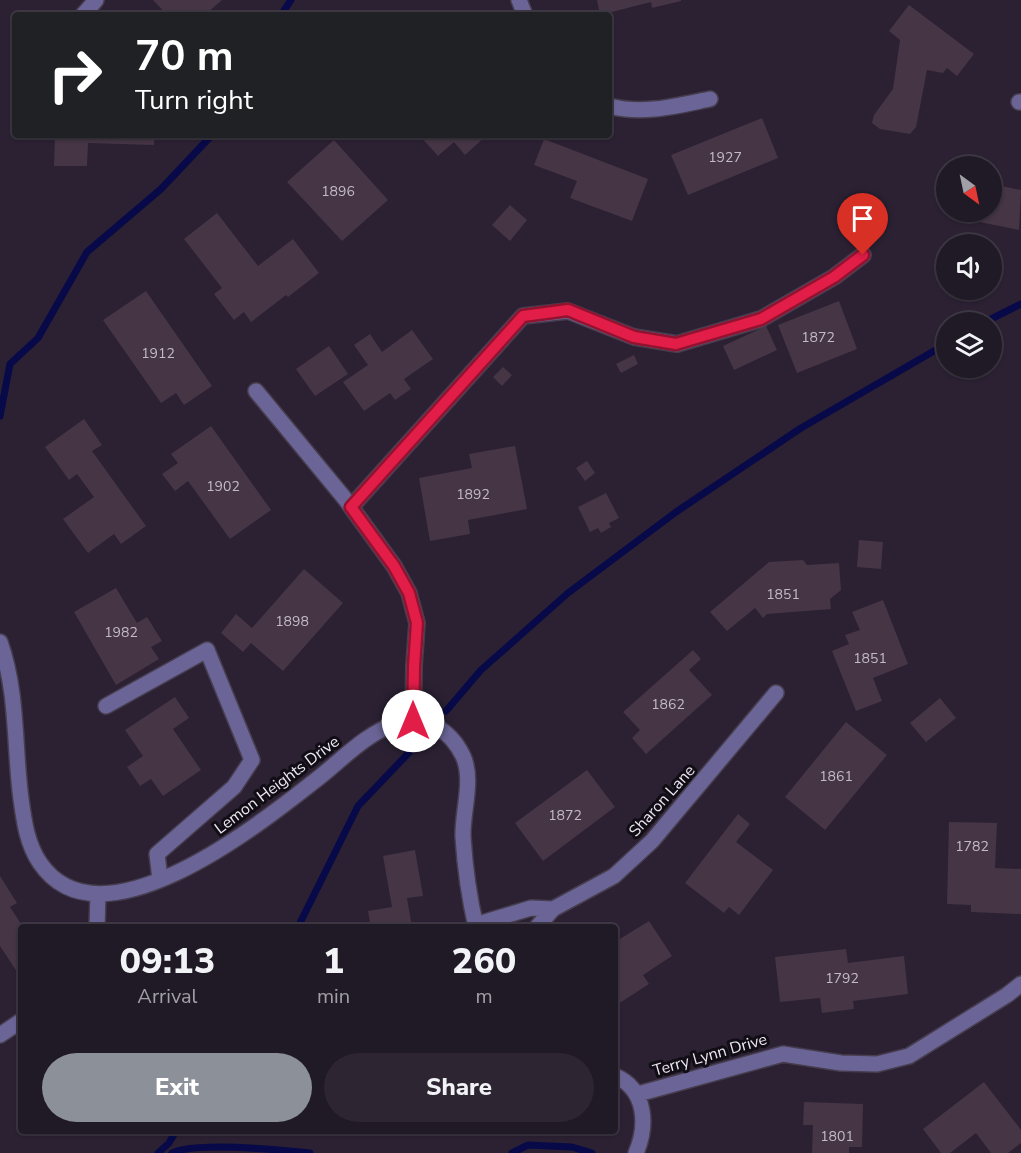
<!DOCTYPE html>
<style>
body{margin:0;font-family:"Nunito Sans",sans-serif;background:#2d2632;color:#f1f3f6;height:100vh;display:flex;flex-direction:column;font-size:22px;white-space:nowrap}
*{box-sizing:border-box;margin:0}
p{font-size:20px;color:#a2a0a7}
.icon{flex:none;width:33px;height:33px;fill:none;stroke:currentColor;stroke-width:2;stroke-linecap:round;stroke-linejoin:round}
.map{position:relative;flex:1;overflow:hidden}
.details{position:absolute;left:18px;top:924px;width:600px;height:210px;display:flex;flex-direction:column;background:#201926;border-radius:6px;box-shadow:0 2px 4px #0004,0 0 0 2px #3d3843}
.details>*{flex:none}
.hud{position:absolute;left:12px;top:12px;width:600px;height:126px;border-radius:6px;box-shadow:0 2px 4px #0004,0 0 0 2px #3d3843;background:#202124;color:#fff;overflow:hidden}
.needle{width:39px;rotate:147deg}
.tools{position:absolute;left:936px;top:156px;display:grid;gap:12px}
.tools a{display:grid;place-items:center;width:66px;height:66px;border-radius:50%;background:#201926;box-shadow:0 2px 4px #0004,0 0 0 2px #3d3843;font-size:30px}
.pin{position:absolute;display:grid;place-items:center;width:51px;height:51px;color:#fff;margin:-62px -26px;border-radius:50% 50% 50% 0;rotate:-45deg;box-shadow:0 0 6px #0007}
.pin .icon{rotate:45deg}
.me{position:absolute;width:66px;margin:-33px;rotate:0deg;stroke-linejoin:round;filter:drop-shadow(0 0 4px #0008)}
.turn{display:flex;align-items:center;gap:21px;height:126px;padding:0 24px;font-size:27px}
.turn .icon{width:78px;height:78px;stroke-width:2.5}
.turn b{display:block;font-size:42px;line-height:51px}
.eta{display:flex;justify-content:space-evenly;align-items:center;height:102px;text-align:center}
.eta b{font-size:36px;font-weight:800;line-height:42px}
.cta{display:flex;gap:12px;margin-top:auto;padding:12px 24px}
.cta a{flex:1;height:69px;border-radius:36px;background:#8c9099;color:#fff;font-size:24px;font-weight:800;line-height:69px;text-align:center}
.cta a+a{background:#2d2632;color:#f1f3f6}
.map>svg:first-child{display:block}
.lines{fill:none;stroke-linecap:round;stroke-linejoin:round}
.stream{stroke:#070948;stroke-width:7}
.building{fill:#463545}
.minor-casing{stroke:#463d4e;stroke-width:18}
.minor{stroke:#6b6597;stroke-width:15}
.route-casing{stroke:#92132f;stroke-width:15}
.route{stroke:#e11d48;stroke-width:10}
.labels{text-anchor:middle;dominant-baseline:central;stroke-width:6;stroke-linejoin:round;paint-order:stroke}
.number-label{font-size:14px;fill:#c3bac8}
.street-label{font-size:16px;fill:#ede6f3;stroke:#110d15}
</style>
<div class="map">
<svg width="1021" height="1153" viewBox="0 0 1021 1153">
<rect width="100%" height="100%" fill="#2b2133"/>
<g class="lines">
<path class="stream" d="M 281,15 L 291,0
M 985,322 L 1021,304
M 0,416 L 10,364 L 38,338 L 87,252 L 161,189 L 212,135
M 446,711 L 481,670 L 568,593 L 676,512 L 801,428 L 946,344
M 298,927 L 358,806 L 422,739
M 158,1153 L 169,1143 L 176,1131
M 172,1153 C 197,1141 280,1150 310,1153
M 512,1153 L 528,1145 L 572,1147 L 592,1153"/>
</g>
<path class="building" d="M 153,0 L 222,0 L 205,15 L 167,15 Z
M 597,0 L 681,0 L 681,1 L 652,8 L 651,2 L 600,15 Z
M 909,5 L 974,54 L 957,76 L 947,68 L 943,73 L 927,70 L 916,127 L 910,134 L 880,129 L 872,123 L 874,115 L 893,89 L 900,40 L 889,31 Z
M 762,118 L 778,158 L 688,195 L 671,155 Z
M 55,135 L 154,135 L 154,145 L 88,143 L 87,166 L 54,166 Z
M 419,135 L 487,135 L 465,155 L 454,142 L 438,156 Z
M 544,139 L 648,179 L 632,221 L 570,198 L 577,181 L 534,165 Z
M 334,140 L 388,200 L 342,241 L 287,182 Z
M 992,184 L 1021,190 L 1019,230 L 955,217 L 956,212 L 992,212 Z
M 510,205 L 527,220 L 510,241 L 492,225 Z
M 217,213 L 258,266 L 293,239 L 319,273 L 288,297 L 286,295 L 251,322 L 244,312 L 234,320 L 214,294 L 222,288 L 184,239 Z
M 146,291 L 212,386 L 184,405 L 176,393 L 161,403 L 103,320 Z
M 839,301 L 857,349 L 797,373 L 778,325 Z
M 766,326 L 777,350 L 734,370 L 723,346 Z
M 412,330 L 433,359 L 404,379 L 411,389 L 395,400 L 390,393 L 364,411 L 343,382 L 368,365 L 354,345 L 370,334 L 382,352 Z
M 329,346 L 348,374 L 315,396 L 296,369 Z
M 634,355 L 638,364 L 621,373 L 616,364 Z
M 503,367 L 512,375 L 502,386 L 493,377 Z
M 84,419 L 102,445 L 92,451 L 146,526 L 121,544 L 114,534 L 88,553 L 63,519 L 94,497 L 77,474 L 69,480 L 45,447 Z
M 211,426 L 271,510 L 230,539 L 188,481 L 175,491 L 162,474 L 178,463 L 171,454 Z
M 515,446 L 527,509 L 468,520 L 470,534 L 430,541 L 419,478 L 472,468 L 469,454 Z
M 587,461 L 595,473 L 585,481 L 576,468 Z
M 606,493 L 619,518 L 609,523 L 611,527 L 601,533 L 598,528 L 590,532 L 578,507 Z
M 859,540 L 883,542 L 881,569 L 857,567 Z
M 803,560 L 807,565 L 839,563 L 841,590 L 830,599 L 831,609 L 767,614 L 763,618 L 755,608 L 727,631 L 710,612 L 769,562 Z
M 304,569 L 343,603 L 283,671 L 251,643 L 243,652 L 221,633 L 236,614 L 252,628 Z
M 116,588 L 137,623 L 147,617 L 162,641 L 151,647 L 159,659 L 116,685 L 74,612 Z
M 883,600 L 908,664 L 873,678 L 882,701 L 856,711 L 832,651 L 849,644 L 845,635 L 860,630 L 852,612 Z
M 693,650 L 701,659 L 689,670 L 712,695 L 646,754 L 632,738 L 640,730 L 623,712 Z
M 175,697 L 189,718 L 173,729 L 201,770 L 163,796 L 151,779 L 140,786 L 127,767 L 143,756 L 125,730 Z
M 940,698 L 956,718 L 926,742 L 910,723 Z
M 846,722 L 887,755 L 825,830 L 785,797 Z
M 587,770 L 615,807 L 543,861 L 515,823 Z
M 738,814 L 750,824 L 736,842 L 773,870 L 739,915 L 729,907 L 724,913 L 685,883 Z
M 949,822 L 997,823 L 995,868 L 1021,869 L 1021,914 L 971,912 L 971,905 L 947,904 Z
M 415,850 L 423,896 L 407,898 L 412,927 L 371,927 L 368,911 L 392,907 L 383,856 Z
M 0,876 L 17,903 L 10,907 L 23,927 L 21,927 L 21,978 L 0,946 Z
M 649,921 L 672,956 L 643,975 L 649,984 L 615,1006 L 615,942 Z
M 846,949 L 848,963 L 904,956 L 908,994 L 853,1001 L 854,1009 L 822,1013 L 820,998 L 780,1002 L 775,957 Z
M 984,1082 L 1021,1130 L 1021,1143 L 1008,1153 L 991,1153 L 976,1133 L 950,1153 L 941,1153 L 923,1129 Z
M 804,1102 L 863,1104 L 862,1147 L 849,1147 L 849,1153 L 812,1153 L 813,1125 L 803,1125 Z"/>
<g class="lines">
<g class="minor-casing">
<path id="minor" d="M 519,0 L 525,15
M 83,15 L 96,0
M 1019,102 L 1021,102
M 609,106 C 643,115 676,106 710,99
M 256,391 L 346,500 L 394,566 L 409,593 L 417,623 L 414,666 L 413,721
M 351,507 L 523,316 L 568,311 L 634,337 L 677,344 L 761,319 L 834,277 L 863,255
M 0,642 C 18,692 14,747 21,799 C 24,821 27,844 40,863 C 100,951 257,826 312,783 C 339,763 364,734 397,723 C 425,713 451,731 463,756 C 474,780 462,812 463,837 C 465,868 469,897 476,927
M 106,706 L 207,650 L 252,760 L 234,787 L 157,854 L 160,879
M 475,925 L 531,908 L 553,909
M 97,927 L 98,894
M 537,927 L 553,909 L 614,876 L 652,841 L 776,693
M 0,1035 L 21,1021
M 615,1076 C 646,1089 648,1125 636,1153
M 638,1094 L 783,1054 L 841,1063 L 877,1064 L 909,1056 L 1007,995 L 1021,984"/>
</g>
<use href="#minor" class="minor"/>
</g>
<g class="lines">
<g class="route-casing">
<path id="route" d="M 413,721 L 414,666 L 417,623 L 409,593 L 394,566 L 351,507 L 523,316 L 568,310 L 634,337 L 676,344 L 761,319 L 834,277 L 863,255"/>
</g>
<use href="#route" class="route"/>
</g>
<g class="labels">
<g class="number-label">
<text x="725" y="157">1927</text>
<text x="338" y="191">1896</text>
<text x="818" y="337">1872</text>
<text x="158" y="353">1912</text>
<text x="223" y="486">1902</text>
<text x="473" y="494">1892</text>
<text x="783" y="594">1851</text>
<text x="292" y="621">1898</text>
<text x="121" y="632">1982</text>
<text x="870" y="658">1851</text>
<text x="668" y="704">1862</text>
<text x="836" y="776">1861</text>
<text x="565" y="815">1872</text>
<text x="972" y="846">1782</text>
<text x="842" y="978">1792</text>
<text x="837" y="1136">1801</text>
</g>
<g class="street-label">
<text transform="translate(277 785) rotate(-37)">Lemon Heights Drive</text>
<text transform="translate(662 801) rotate(-48)">Sharon Lane</text>
<text transform="translate(710 1055) rotate(-16)">Terry Lynn Drive</text>
</g>
</g>
</svg>
<div class="tools">
<a><svg class="needle" viewBox="-14 -14 28 28"><path d="M0-13l5 13h-10z" fill="#e53935"/><path d="M0 13l5-13h-10z" fill="#a2a0a7"/></svg></a>
<a><svg class="icon" aria-label="sound" viewBox="0 0 24 24"><path d="M4 9h4l5-4v14l-5-4H4zM17 9q2 3 0 6"/></svg></a>
<a><svg class="icon" aria-label="layers" viewBox="0 0 24 24"><path d="M12 4l9 5-9 5-9-5zM3 14l9 5 9-5"/></svg></a>
</div>
<div class="pin" style="left:863px;top:255px;background:#d93025"><svg class="icon" aria-label="arrive" viewBox="0 0 24 24"><path d="M6 21V4h12l-3 4 3 4H6"/></svg></div>
<svg class="me" style="left:413px;top:721px" viewBox="-20 -20 40 40"><circle r="19" fill="#fff"/><path d="M0-13L10 11 0 6-10 11z" fill="#e11d48"/></svg>
<div class="hud">
<div class="turn"><svg class="icon" aria-label="right" viewBox="0 0 24 24"><path d="M7 20v-9h11M14 6l5 5-5 5"/></svg><div><b>70 m</b>Turn right</div></div>
</div>
<section class="details">
<div class="eta">
<div><b>09:13</b><p>Arrival</p></div>
<div><b>1</b><p>min</p></div>
<div><b>260</b><p>m</p></div>
</div>
<div class="cta"><a>Exit</a><a>Share</a></div>
</section>
</div>
